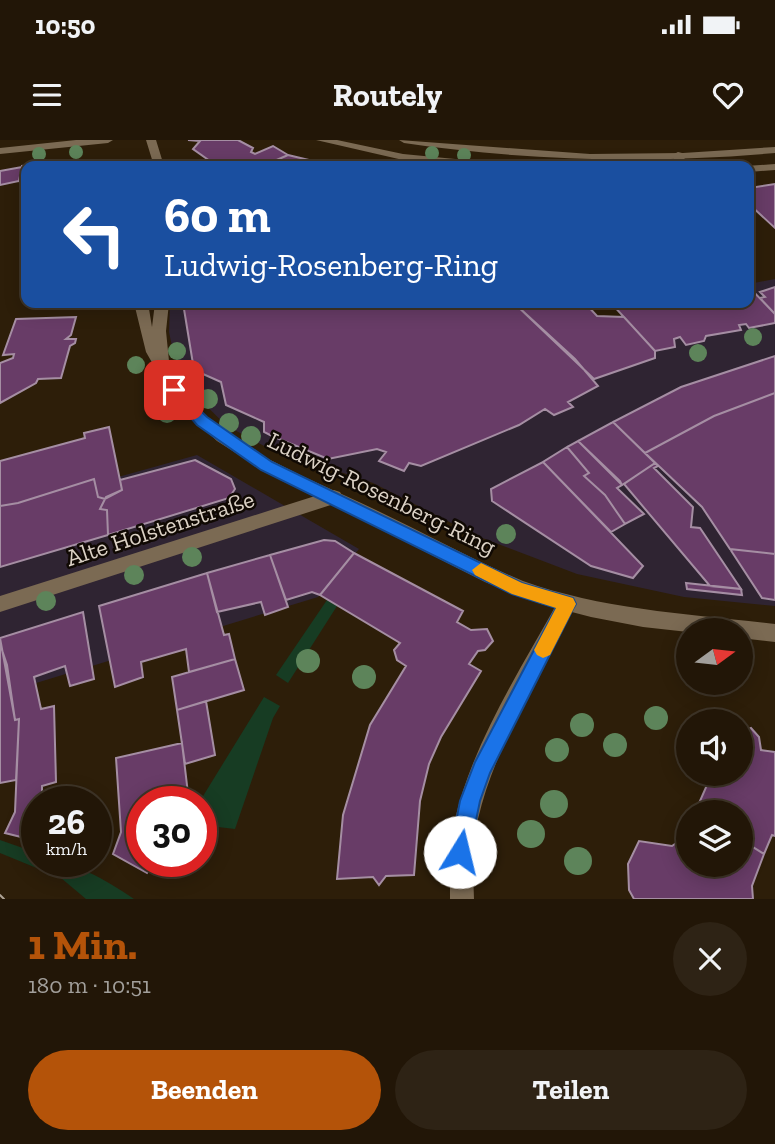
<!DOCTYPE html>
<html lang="de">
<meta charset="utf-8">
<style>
body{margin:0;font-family:"Zilla Slab",serif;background:#2e2315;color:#f1f3f6;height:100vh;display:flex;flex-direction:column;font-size:26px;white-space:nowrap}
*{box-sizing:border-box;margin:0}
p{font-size:23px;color:#a29f9b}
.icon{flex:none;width:38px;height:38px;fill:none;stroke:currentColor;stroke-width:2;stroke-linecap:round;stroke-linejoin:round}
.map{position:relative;height:759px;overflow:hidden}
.details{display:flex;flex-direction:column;background:#221607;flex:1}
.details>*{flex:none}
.top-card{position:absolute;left:21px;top:21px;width:733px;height:147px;border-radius:14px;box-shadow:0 4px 18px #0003,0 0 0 2px #3f3528;background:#1a4fa0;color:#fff;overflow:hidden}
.needle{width:46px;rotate:75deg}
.tools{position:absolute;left:676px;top:478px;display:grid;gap:14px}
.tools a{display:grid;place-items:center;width:77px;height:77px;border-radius:50%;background:#221607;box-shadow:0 4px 18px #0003,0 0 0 2px #3f3528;font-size:35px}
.speed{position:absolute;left:21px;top:646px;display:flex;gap:14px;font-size:35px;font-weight:700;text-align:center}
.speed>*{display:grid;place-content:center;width:91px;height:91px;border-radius:50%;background:#221607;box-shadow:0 4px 18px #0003,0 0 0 2px #3f3528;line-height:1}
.speed small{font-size:18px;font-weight:400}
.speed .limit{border:10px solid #d22;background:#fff;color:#111}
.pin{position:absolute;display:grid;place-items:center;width:60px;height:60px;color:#fff;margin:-30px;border-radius:14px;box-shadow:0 4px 10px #0006}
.me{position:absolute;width:77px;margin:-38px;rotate:9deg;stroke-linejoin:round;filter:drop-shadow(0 0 5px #0008)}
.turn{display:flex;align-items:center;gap:24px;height:147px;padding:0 28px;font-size:32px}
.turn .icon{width:91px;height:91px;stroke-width:2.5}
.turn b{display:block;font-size:49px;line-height:60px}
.round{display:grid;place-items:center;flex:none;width:74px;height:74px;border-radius:37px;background:#2e2315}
.overview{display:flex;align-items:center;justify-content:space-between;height:119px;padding:0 28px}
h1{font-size:42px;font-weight:800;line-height:52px;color:#b45309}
.action{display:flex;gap:14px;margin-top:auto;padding:14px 28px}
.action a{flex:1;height:80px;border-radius:42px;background:#b45309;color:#fff;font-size:28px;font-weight:800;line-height:80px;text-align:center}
.action a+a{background:#2e2315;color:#f1f3f6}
.status{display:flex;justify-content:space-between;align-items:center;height:49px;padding:0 35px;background:#221607;direction:ltr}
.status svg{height:19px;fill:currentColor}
header{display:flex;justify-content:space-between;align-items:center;height:91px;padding:0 28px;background:#221607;font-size:32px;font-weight:800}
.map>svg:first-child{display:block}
.commercial{fill:#2f2432}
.green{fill:#173c23}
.building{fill:#683c67;stroke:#a58ea3;stroke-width:2}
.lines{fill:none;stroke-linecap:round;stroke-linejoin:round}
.minor{fill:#7b6a53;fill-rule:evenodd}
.tertiary{fill:#7b6a53;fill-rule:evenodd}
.secondary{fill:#7b6a53;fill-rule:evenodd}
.tram{stroke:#aea395;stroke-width:2}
.tree{fill:#5d845a}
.route{fill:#1a73e8;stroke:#114b97;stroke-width:2}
.slow{fill:#f59e0b}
.labels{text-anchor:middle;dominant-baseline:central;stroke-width:5;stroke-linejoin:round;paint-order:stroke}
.street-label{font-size:24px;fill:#dbd1c5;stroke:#100903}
</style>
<div class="status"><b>10:50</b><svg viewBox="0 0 49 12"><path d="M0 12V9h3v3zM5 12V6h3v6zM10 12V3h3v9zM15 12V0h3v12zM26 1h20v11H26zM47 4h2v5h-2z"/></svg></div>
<header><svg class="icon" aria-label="menu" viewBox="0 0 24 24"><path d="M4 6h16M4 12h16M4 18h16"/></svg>Routely<svg class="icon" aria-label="heart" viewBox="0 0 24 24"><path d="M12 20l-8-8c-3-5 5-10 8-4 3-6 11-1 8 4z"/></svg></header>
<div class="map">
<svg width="775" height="759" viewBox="0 0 775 759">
<rect width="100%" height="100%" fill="#2d1e09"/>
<path class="commercial" d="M 775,139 L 775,466 L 684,457 L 577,434 L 477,396 L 373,343 L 266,307 L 227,286 L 198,258 L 174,216 L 169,192 L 170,163 L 514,163 L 547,194 L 671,163 L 749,163 L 749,144 Z
M 197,315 L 359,409 L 318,457 L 0,554 L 0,370 Z"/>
<path class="green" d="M 327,460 L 337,466 L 288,543 L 276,535 Z
M 264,557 L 280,566 L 273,578 L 235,689 L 201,685 L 200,661 Z
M 0,700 L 37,713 L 37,721 C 75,721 103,738 134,759 L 86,759 L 61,738 L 0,713 Z"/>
<path class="building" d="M 188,0 L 238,0 L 253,8 L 251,12 L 255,14 L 273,6 L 288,15 L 263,26 L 217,26 L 193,9 L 200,1 Z
M 288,15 L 334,26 L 263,26 Z
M 58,22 L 119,22 L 118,26 L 26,26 L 26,40 L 19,41 L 22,26 Z
M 22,27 L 19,41 L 0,45 L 0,31 Z
M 775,44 L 775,88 L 749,64 L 749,48 Z
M 749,147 L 775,174 L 775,183 L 749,188 L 746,184 L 739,185 L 741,190 L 706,196 L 704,201 L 686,205 L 680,197 L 674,199 L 675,207 L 655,211 L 611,163 L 749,163 Z
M 775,147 L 775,174 L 760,158 L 765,157 L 760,152 Z
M 183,163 L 514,163 L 575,219 L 598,246 L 568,262 L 573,267 L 554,275 L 545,269 L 519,285 L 421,326 L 409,323 L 404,331 L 379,321 L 386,312 L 377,309 L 328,319 L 272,296 L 264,292 L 264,282 L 226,265 L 221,242 L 194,230 Z
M 514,163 L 585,163 L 597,176 L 624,177 L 655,211 L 655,218 L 594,239 Z
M 76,177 L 71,195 L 66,199 L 76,199 L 75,203 L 70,206 L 61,238 L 38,239 L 36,243 L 0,263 L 0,223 L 13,218 L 14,214 L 3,215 L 16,179 Z
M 775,216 L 775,253 L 714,276 L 645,313 L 613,282 L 681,247 Z
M 775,253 L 775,414 L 730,409 L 702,367 L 645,313 L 714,276 Z
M 613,282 L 655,323 L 622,345 L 578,301 Z
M 109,287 L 122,350 L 105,359 L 98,357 L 94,339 L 18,363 L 0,366 L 0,321 L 85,298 L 84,293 Z
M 578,301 L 620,341 L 622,345 L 617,348 L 644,374 L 625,384 L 605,355 L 584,336 L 589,333 L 567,307 Z
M 567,307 L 589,333 L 584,336 L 605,355 L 625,384 L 611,392 L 543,322 Z
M 195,320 L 231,339 L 235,349 L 229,358 L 108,395 L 107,370 L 100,369 L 106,357 L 122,350 L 120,340 Z
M 543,322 L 643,426 L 633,438 L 591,426 L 492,361 L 491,349 Z
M 655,323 L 658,326 L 654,328 L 693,367 L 691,387 L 700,388 L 741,449 L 710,446 L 624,344 Z
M 94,339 L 98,357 L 105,359 L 100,369 L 107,370 L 108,395 L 0,427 L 0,366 L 18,363 Z
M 324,400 L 335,401 L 354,413 L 320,455 L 312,452 L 286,460 L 270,415 Z
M 730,409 L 775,414 L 775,460 L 762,458 Z
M 354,413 L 463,471 L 457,482 L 471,490 L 487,489 L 493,501 L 485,510 L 478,511 L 469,524 L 481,531 L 441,597 L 429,624 L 420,661 L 414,735 L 386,736 L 379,745 L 373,737 L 337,739 L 343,675 L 370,585 L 406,526 L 397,520 L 394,510 L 400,503 L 320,455 Z
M 270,415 L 288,467 L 265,475 L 261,462 L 217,472 L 207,433 Z
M 207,433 L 224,495 L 229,494 L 235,519 L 189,532 L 186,509 L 141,522 L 143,537 L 115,547 L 99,466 Z
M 686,443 L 741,449 L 742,455 L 687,449 Z
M 83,472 L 94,539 L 70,546 L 65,526 L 34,537 L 41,569 L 54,566 L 56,642 L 42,646 L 42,662 L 37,662 L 37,701 L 5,693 L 15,672 L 19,579 L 15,580 L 0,498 Z
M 0,504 L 7,525 L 15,580 L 19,579 L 16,640 L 0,643 Z
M 235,519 L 244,550 L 177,570 L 172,537 Z
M 206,561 L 215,615 L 185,624 L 177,570 Z
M 714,576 L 735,578 L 737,581 L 700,581 L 703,577 Z
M 740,586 L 744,591 L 751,588 L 759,597 L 761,610 L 775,612 L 775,696 L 772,695 L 764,714 L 740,699 L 740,672 L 696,670 L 711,636 L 709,634 L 740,634 Z
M 182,603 L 189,662 L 142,662 L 142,721 L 155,721 L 147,733 L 113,714 L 121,692 L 116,618 Z
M 688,687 L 688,724 L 740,724 L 740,699 L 764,714 L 752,746 L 753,759 L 634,759 L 629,750 L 628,724 L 639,701 L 672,706 L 682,699 Z"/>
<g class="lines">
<path class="minor" d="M 76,0 L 113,0 L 108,3 L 0,14 L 0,8 Z
M 678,12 L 682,13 L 688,26 L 678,26 L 672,15 Z
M 334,350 L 340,352 L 343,357 L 340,362 L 0,472 L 0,456 Z
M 567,456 L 574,458 L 576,464 C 543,535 496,601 478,679 C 472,705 473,732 474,759 L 450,759 C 450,732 449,706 455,679 C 474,600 521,529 560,458 Z"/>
<path class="tertiary" d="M 146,0 L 156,0 L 164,26 L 154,26 Z
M 134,163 L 148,163 L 152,187 L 155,163 L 169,163 L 166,191 L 169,221 L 166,225 C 207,304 303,334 378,371 C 426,394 473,420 523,441 C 604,470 690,474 775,484 L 775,502 L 740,498 L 740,490 L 688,492 L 643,487 L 591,477 L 541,464 L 485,442 L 258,327 L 217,301 L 174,261 L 146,212 Z"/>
<path class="secondary" d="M 316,0 L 337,0 L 403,14 L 497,23 L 503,26 L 464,26 L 403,20 Z
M 399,0 L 590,14 L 683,13 L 775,7 L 775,13 C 650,24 528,21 404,3 Z
M 775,24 L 775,30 L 749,32 L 749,26 L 746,26 Z"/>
<path class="tram" d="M 0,755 L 4,759"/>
</g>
<g class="tree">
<circle cx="76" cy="12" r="7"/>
<circle cx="432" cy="13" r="7"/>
<circle cx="39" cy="14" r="7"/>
<circle cx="464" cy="15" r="7"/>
<circle cx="753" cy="197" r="9"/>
<circle cx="177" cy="211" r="9"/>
<circle cx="698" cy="213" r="9"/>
<circle cx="136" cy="225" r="9"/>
<circle cx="154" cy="255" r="10"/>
<circle cx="208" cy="259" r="10"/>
<circle cx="167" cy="273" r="10"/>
<circle cx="229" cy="283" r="10"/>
<circle cx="251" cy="296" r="10"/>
<circle cx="506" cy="394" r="10"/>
<circle cx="192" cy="417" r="10"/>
<circle cx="134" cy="435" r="10"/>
<circle cx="46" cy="461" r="10"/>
<circle cx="308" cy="521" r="12"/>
<circle cx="364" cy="537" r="12"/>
<circle cx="656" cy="578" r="12"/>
<circle cx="582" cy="585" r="12"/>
<circle cx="615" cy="605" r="12"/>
<circle cx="557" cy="610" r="12"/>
<circle cx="554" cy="664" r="14"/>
<circle cx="531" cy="694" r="14"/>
<circle cx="578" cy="721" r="14"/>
</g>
<path class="route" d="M 174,245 L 207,277 L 272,322 L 522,443 L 573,458 L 576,464 L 573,469 L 490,633 L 480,661 L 468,719 L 460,722 L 453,719 L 450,712 L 460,661 L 475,622 L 556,468 L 512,454 L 261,330 L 197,285 L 167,250 Z"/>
<path class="slow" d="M 481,423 L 522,443 L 573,458 L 576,464 L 550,515 L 543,518 L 537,515 L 534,510 L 556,468 L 512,454 L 475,435 L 472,430 Z"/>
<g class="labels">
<g class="street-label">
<text transform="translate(382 353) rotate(26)">Ludwig-Rosenberg-Ring</text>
<text transform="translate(160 388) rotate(-18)">Alte Holstenstraße</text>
</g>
</g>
</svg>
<div class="tools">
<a><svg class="needle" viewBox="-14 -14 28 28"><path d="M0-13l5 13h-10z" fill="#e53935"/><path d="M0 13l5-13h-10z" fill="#a29f9b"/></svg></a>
<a><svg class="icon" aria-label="sound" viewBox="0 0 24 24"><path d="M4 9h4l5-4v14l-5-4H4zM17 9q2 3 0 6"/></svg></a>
<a><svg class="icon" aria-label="layers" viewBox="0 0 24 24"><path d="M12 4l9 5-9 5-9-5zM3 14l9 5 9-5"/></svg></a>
</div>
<div class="speed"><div>26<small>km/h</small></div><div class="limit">30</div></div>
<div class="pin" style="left:174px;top:250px;background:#d93025"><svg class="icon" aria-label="arrive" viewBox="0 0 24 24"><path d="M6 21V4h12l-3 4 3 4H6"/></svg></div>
<svg class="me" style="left:460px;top:712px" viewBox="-20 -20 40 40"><circle r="19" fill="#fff"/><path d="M0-13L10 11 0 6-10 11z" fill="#1a73e8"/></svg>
<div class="top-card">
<div class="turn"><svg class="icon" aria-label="left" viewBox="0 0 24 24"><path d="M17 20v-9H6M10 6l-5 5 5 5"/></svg><div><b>60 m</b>Ludwig-Rosenberg-Ring</div></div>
</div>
</div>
<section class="details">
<div class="overview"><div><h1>1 Min.</h1><p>180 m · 10:51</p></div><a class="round"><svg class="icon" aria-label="close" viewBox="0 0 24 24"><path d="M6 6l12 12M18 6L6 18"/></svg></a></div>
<div class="action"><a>Beenden</a><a>Teilen</a></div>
</section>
